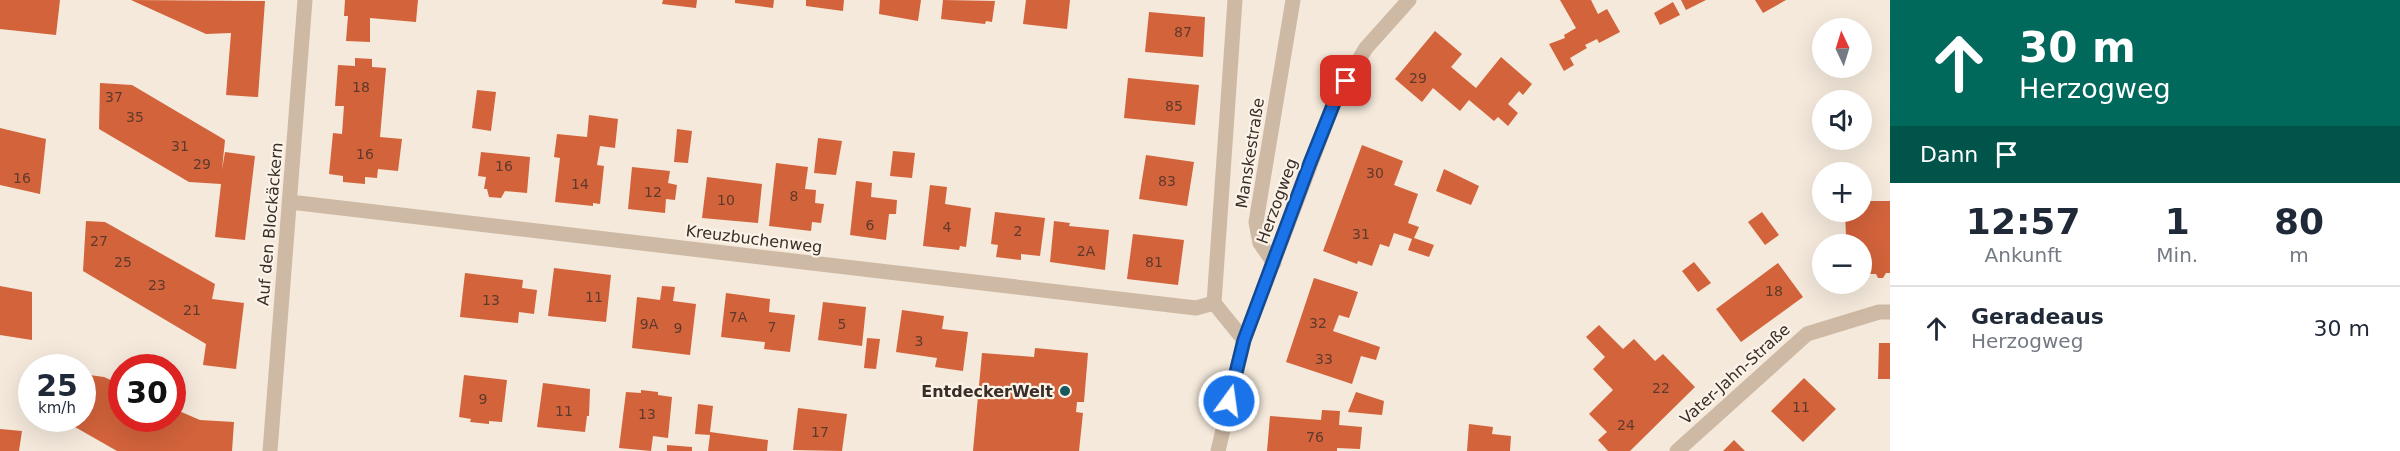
<!DOCTYPE html>
<html lang="de">
<meta charset="utf-8">
<style>
body{margin:0;font-family:"DejaVu Sans",sans-serif;background:#f6f6f7;color:#1f2937;height:100vh;display:flex;flex-direction:column;font-size:22px;white-space:nowrap}
*{box-sizing:border-box;margin:0}
p{font-size:20px;color:#747a83}
.icon{flex:none;width:33px;height:33px;fill:none;stroke:currentColor;stroke-width:2;stroke-linecap:round;stroke-linejoin:round}
.map{position:relative;flex:1;overflow:hidden}
.panel{display:flex;flex-direction:column;background:#fff;width:510px}
.panel>*{flex:none}
.banner{background:#00695c;color:#fff;overflow:hidden}
.needle{width:39px;rotate:356deg}
.fabs{position:absolute;left:1812px;top:18px;display:grid;gap:12px}
.fabs a{display:grid;place-items:center;width:60px;height:60px;border-radius:50%;background:#fff;box-shadow:0 6px 24px #0002;font-size:30px}
.speed{position:absolute;left:18px;top:354px;display:flex;gap:12px;font-size:30px;font-weight:700;text-align:center}
.speed>*{display:grid;place-content:center;width:78px;height:78px;border-radius:50%;background:#fff;box-shadow:0 6px 24px #0002;line-height:1}
.speed small{font-size:15px;font-weight:400}
.speed .limit{border:9px solid #d22;background:#fff;color:#111}
.pin{position:absolute;display:grid;place-items:center;width:51px;height:51px;color:#fff;margin:-26px;border-radius:12px;box-shadow:0 3px 9px #0006}
.me{position:absolute;width:66px;margin:-33px;rotate:14deg;stroke-linejoin:round;filter:drop-shadow(0 0 4px #0008)}
.turn{display:flex;align-items:center;gap:21px;height:126px;padding:0 30px;font-size:27px}
.turn .icon{width:78px;height:78px;stroke-width:2.5}
.turn b{display:block;font-size:42px;line-height:51px}
.then{display:flex;align-items:center;height:57px;padding:0 30px;background:#0003;gap:12px;font-size:22px}
.eta{display:flex;justify-content:space-evenly;align-items:center;height:102px;text-align:center}
.eta b{font-size:36px;font-weight:700;line-height:42px}
ul{padding:0;list-style:none}
li{display:flex;align-items:center;gap:18px;height:84px;padding:0 30px;border-top:2px solid #e0e1e3}
li div{flex:1}
li b{display:block;font-size:22px}
li em{font-style:normal}
main{display:flex;flex:1;min-height:0}
.map>svg:first-child{display:block}
.building{fill:#d2633b}
.lines{fill:none;stroke-linecap:round;stroke-linejoin:round}
.minor{stroke:#ceb9a5;stroke-width:15}
.route-casing{stroke:#114b97;stroke-width:15}
.route{stroke:#1a73e8;stroke-width:10}
.poi-dot{fill:#18595f;stroke:#fbf3e8;stroke-width:2}
.labels{text-anchor:middle;dominant-baseline:central;stroke-width:4.5;stroke-linejoin:round;paint-order:stroke}
.number-label{font-size:14px;fill:#5f3a2c}
.street-label{font-size:16px;fill:#392d27;stroke:#fbf3e8}
.poi-label{font-size:16px;font-weight:bold;fill:#392d27;stroke:#fbf3e8;text-anchor:end}
</style>
<main>
<div class="map">
<svg width="1890" height="451" viewBox="0 0 1890 451">
<rect width="100%" height="100%" fill="#f4e9db"/>
<path class="building" d="M 0,0 L 60,0 L 56,35 L 0,29 Z
M 131,0 L 265,1 L 258,97 L 226,95 L 231,33 L 206,34 Z
M 345,0 L 418,0 L 416,22 L 370,18 L 370,42 L 346,41 L 348,16 L 344,16 Z
M 663,0 L 697,0 L 696,8 L 662,4 Z
M 735,0 L 774,0 L 773,8 L 735,3 Z
M 806,0 L 844,0 L 843,11 L 806,6 Z
M 880,0 L 921,0 L 918,21 L 879,14 Z
M 943,0 L 995,1 L 992,22 L 986,21 L 985,24 L 941,19 Z
M 1026,0 L 1070,0 L 1067,29 L 1023,24 Z
M 1560,0 L 1591,0 L 1598,14 L 1607,9 L 1620,32 L 1599,43 L 1597,39 L 1585,45 L 1587,48 L 1570,58 L 1574,65 L 1564,71 L 1549,44 L 1565,38 L 1564,35 L 1576,28 Z
M 1681,0 L 1706,0 L 1686,10 Z
M 1755,0 L 1786,0 L 1763,13 Z
M 1673,2 L 1680,15 L 1660,25 L 1654,13 Z
M 1149,12 L 1205,17 L 1203,57 L 1145,52 Z
M 1435,31 L 1462,54 L 1451,67 L 1476,88 L 1501,57 L 1532,84 L 1523,95 L 1519,91 L 1508,104 L 1518,113 L 1508,126 L 1498,117 L 1494,121 L 1469,100 L 1460,111 L 1433,88 L 1422,102 L 1395,79 Z
M 355,58 L 372,59 L 372,67 L 386,68 L 380,137 L 402,139 L 398,171 L 378,169 L 377,178 L 365,177 L 365,184 L 343,182 L 343,176 L 329,174 L 333,133 L 342,134 L 344,106 L 335,106 L 338,65 L 355,66 Z
M 1128,78 L 1199,85 L 1195,125 L 1124,118 Z
M 100,83 L 132,85 L 225,140 L 222,170 L 225,152 L 255,156 L 245,240 L 215,237 L 221,184 L 189,182 L 99,129 Z
M 477,90 L 496,92 L 491,131 L 472,128 Z
M 589,115 L 618,119 L 615,148 L 600,146 L 597,165 L 604,166 L 600,204 L 593,203 L 593,206 L 555,202 L 560,158 L 554,157 L 557,134 L 587,137 Z
M 0,128 L 46,139 L 40,194 L 0,185 Z
M 677,129 L 692,131 L 688,163 L 674,162 Z
M 818,138 L 842,141 L 836,175 L 814,173 Z
M 1362,145 L 1403,161 L 1394,185 L 1418,194 L 1408,223 L 1419,227 L 1414,238 L 1434,245 L 1429,257 L 1408,250 L 1412,239 L 1394,233 L 1389,247 L 1380,244 L 1372,266 L 1358,261 L 1357,264 L 1323,251 Z
M 893,151 L 915,153 L 912,178 L 890,176 Z
M 481,152 L 530,157 L 527,193 L 505,191 L 501,198 L 489,197 L 487,189 L 484,189 L 486,177 L 478,176 Z
M 1146,155 L 1194,162 L 1187,206 L 1139,199 Z
M 776,163 L 808,167 L 805,189 L 816,190 L 815,203 L 824,204 L 821,223 L 812,222 L 811,231 L 769,226 Z
M 632,167 L 670,171 L 668,183 L 677,185 L 675,200 L 666,199 L 665,213 L 628,209 Z
M 1444,169 L 1479,186 L 1471,205 L 1436,191 Z
M 707,177 L 762,184 L 758,223 L 702,218 Z
M 856,181 L 872,183 L 871,197 L 897,200 L 896,214 L 889,214 L 886,240 L 850,235 Z
M 930,185 L 947,187 L 945,204 L 971,208 L 966,247 L 960,246 L 959,250 L 923,246 Z
M 1862,201 L 1890,201 L 1890,273 L 1886,273 L 1883,278 L 1878,278 L 1876,274 L 1862,274 L 1862,244 L 1853,244 L 1853,236 L 1846,236 L 1845,212 L 1862,212 Z
M 995,212 L 1045,218 L 1040,256 L 1021,254 L 1021,260 L 996,257 L 998,245 L 991,244 Z
M 1762,212 L 1779,235 L 1765,245 L 1748,222 Z
M 86,221 L 105,222 L 215,284 L 212,299 L 244,303 L 236,369 L 203,365 L 206,344 L 83,271 Z
M 1054,221 L 1070,223 L 1069,226 L 1109,230 L 1105,270 L 1050,262 Z
M 1133,234 L 1184,240 L 1178,285 L 1127,279 Z
M 1694,262 L 1711,283 L 1698,292 L 1682,271 Z
M 1778,263 L 1803,297 L 1741,342 L 1716,309 Z
M 554,268 L 611,275 L 606,322 L 548,316 Z
M 465,273 L 523,280 L 522,288 L 537,290 L 534,314 L 519,312 L 518,323 L 460,317 Z
M 1314,278 L 1358,292 L 1349,318 L 1339,315 L 1333,331 L 1380,347 L 1376,360 L 1361,356 L 1352,384 L 1286,362 Z
M 0,286 L 32,292 L 32,340 L 0,335 Z
M 662,286 L 675,287 L 673,301 L 696,304 L 690,355 L 632,348 L 637,297 L 660,300 Z
M 726,293 L 770,299 L 769,312 L 795,315 L 790,352 L 764,349 L 765,342 L 721,337 Z
M 823,302 L 866,307 L 862,346 L 818,340 Z
M 902,310 L 944,316 L 942,329 L 968,332 L 963,371 L 935,367 L 937,358 L 896,352 Z
M 1599,325 L 1623,349 L 1634,339 L 1655,361 L 1663,354 L 1695,387 L 1630,451 L 1608,451 L 1598,440 L 1607,432 L 1589,414 L 1613,390 L 1593,369 L 1605,357 L 1586,337 Z
M 867,338 L 880,339 L 876,369 L 864,368 Z
M 1879,343 L 1890,343 L 1890,379 L 1878,379 Z
M 1035,348 L 1088,353 L 1084,402 L 1077,402 L 1076,412 L 1083,413 L 1079,451 L 973,451 L 982,353 L 1034,357 Z
M 82,374 L 104,377 L 122,385 L 122,418 L 172,418 L 172,408 L 200,420 L 234,422 L 232,451 L 117,451 L 68,423 L 68,418 L 82,418 Z
M 464,375 L 507,380 L 502,422 L 489,421 L 489,424 L 470,422 L 471,419 L 459,417 Z
M 1804,378 L 1836,409 L 1803,442 L 1771,411 Z
M 543,383 L 590,389 L 589,416 L 587,416 L 585,432 L 537,427 Z
M 641,390 L 658,392 L 658,395 L 672,397 L 668,438 L 653,436 L 651,451 L 619,448 L 626,392 L 641,393 Z
M 1356,392 L 1384,401 L 1382,415 L 1348,412 Z
M 698,404 L 713,406 L 710,432 L 768,440 L 767,451 L 708,451 L 710,435 L 695,434 Z
M 798,408 L 847,414 L 842,451 L 793,450 Z
M 1322,410 L 1340,411 L 1339,425 L 1362,427 L 1360,449 L 1337,448 L 1337,451 L 1267,451 L 1270,416 L 1321,420 Z
M 1469,424 L 1493,427 L 1492,434 L 1511,436 L 1510,451 L 1467,451 Z
M 0,429 L 22,431 L 19,451 L 0,451 Z
M 1734,440 L 1745,451 L 1723,451 Z
M 667,445 L 692,447 L 692,451 L 667,451 Z"/>
<g class="lines">
<path class="minor" d="M 1235,0 L 1214,303 L 1244,340
M 290,202 L 1196,308 L 1214,303
M 1274,263 L 1260,243 L 1256,222 L 1293,0
M 270,451 L 305,0
M 1218,451 L 1244,340 L 1336,97 L 1366,48 L 1409,0
M 1677,451 L 1807,334 L 1879,312 L 1890,312"/>
</g>
<g class="lines">
<g class="route-casing">
<path id="route" d="M 1229,401 L 1244,340 L 1310,163 L 1336,98 L 1346,81"/>
</g>
<use href="#route" class="route"/>
</g>
<circle class="poi-dot" cx="1065" cy="391" r="6"/>
<g class="labels">
<g class="number-label">
<text x="1183" y="32">87</text>
<text x="1418" y="78">29</text>
<text x="361" y="87">18</text>
<text x="114" y="97">37</text>
<text x="1174" y="106">85</text>
<text x="135" y="117">35</text>
<text x="180" y="146">31</text>
<text x="365" y="154">16</text>
<text x="202" y="164">29</text>
<text x="504" y="166">16</text>
<text x="1375" y="173">30</text>
<text x="22" y="178">16</text>
<text x="1167" y="181">83</text>
<text x="580" y="184">14</text>
<text x="653" y="192">12</text>
<text x="794" y="196">8</text>
<text x="726" y="200">10</text>
<text x="870" y="225">6</text>
<text x="947" y="227">4</text>
<text x="1018" y="231">2</text>
<text x="1361" y="234">31</text>
<text x="99" y="241">27</text>
<text x="1086" y="251">2A</text>
<text x="123" y="262">25</text>
<text x="1154" y="262">81</text>
<text x="157" y="285">23</text>
<text x="1774" y="291">18</text>
<text x="594" y="297">11</text>
<text x="491" y="300">13</text>
<text x="192" y="310">21</text>
<text x="738" y="317">7A</text>
<text x="1318" y="323">32</text>
<text x="649" y="324">9A</text>
<text x="842" y="324">5</text>
<text x="772" y="327">7</text>
<text x="678" y="328">9</text>
<text x="919" y="341">3</text>
<text x="1324" y="359">33</text>
<text x="1661" y="388">22</text>
<text x="483" y="399">9</text>
<text x="1801" y="407">11</text>
<text x="564" y="411">11</text>
<text x="647" y="414">13</text>
<text x="1626" y="425">24</text>
<text x="820" y="432">17</text>
<text x="1315" y="437">76</text>
</g>
<g class="street-label">
<text transform="translate(1250 153) rotate(-81)">Manskestraße</text>
<text transform="translate(1277 201) rotate(-70)">Herzogweg</text>
<text transform="translate(270 224) rotate(-85)">Auf den Blockäckern</text>
<text transform="translate(754 239) rotate(7)">Kreuzbuchenweg</text>
<text transform="translate(1735 374) rotate(-42)">Vater-Jahn-Straße</text>
</g>
<g class="poi-label">
<text x="1053" y="391">EntdeckerWelt</text>
</g>
</g>
</svg>
<div class="fabs">
<a><svg class="needle" viewBox="-14 -14 28 28"><path d="M0-13l5 13h-10z" fill="#e53935"/><path d="M0 13l5-13h-10z" fill="#747a83"/></svg></a>
<a><svg class="icon" aria-label="sound" viewBox="0 0 24 24"><path d="M4 9h4l5-4v14l-5-4H4zM17 9q2 3 0 6"/></svg></a>
<a>+</a>
<a>−</a>
</div>
<div class="speed"><div>25<small>km/h</small></div><div class="limit">30</div></div>
<div class="pin" style="left:1346px;top:81px;background:#d93025"><svg class="icon" aria-label="arrive" viewBox="0 0 24 24"><path d="M6 21V4h12l-3 4 3 4H6"/></svg></div>
<svg class="me" style="left:1229px;top:401px" viewBox="-20 -20 40 40"><circle r="17" fill="#1a73e8" stroke="#fff" stroke-width="3"/><path d="M0-11L8 9 0 5-8 9z" fill="#fff"/></svg>
</div>
<section class="panel">
<div class="banner">
<div class="turn"><svg class="icon" aria-label="ahead" viewBox="0 0 24 24"><path d="M12 20V5M6 11l6-6 6 6"/></svg><div><b>30 m</b>Herzogweg</div></div>
<div class="then">Dann<svg class="icon" aria-label="arrive" viewBox="0 0 24 24"><path d="M6 21V4h12l-3 4 3 4H6"/></svg></div>
</div>
<div class="eta">
<div><b>12:57</b><p>Ankunft</p></div>
<div><b>1</b><p>Min.</p></div>
<div><b>80</b><p>m</p></div>
</div>
<ul>
<li><svg class="icon" aria-label="ahead" viewBox="0 0 24 24"><path d="M12 20V5M6 11l6-6 6 6"/></svg><div><b>Geradeaus</b><p>Herzogweg</p></div><em>30 m</em></li>
</ul>
</section>
</main>
